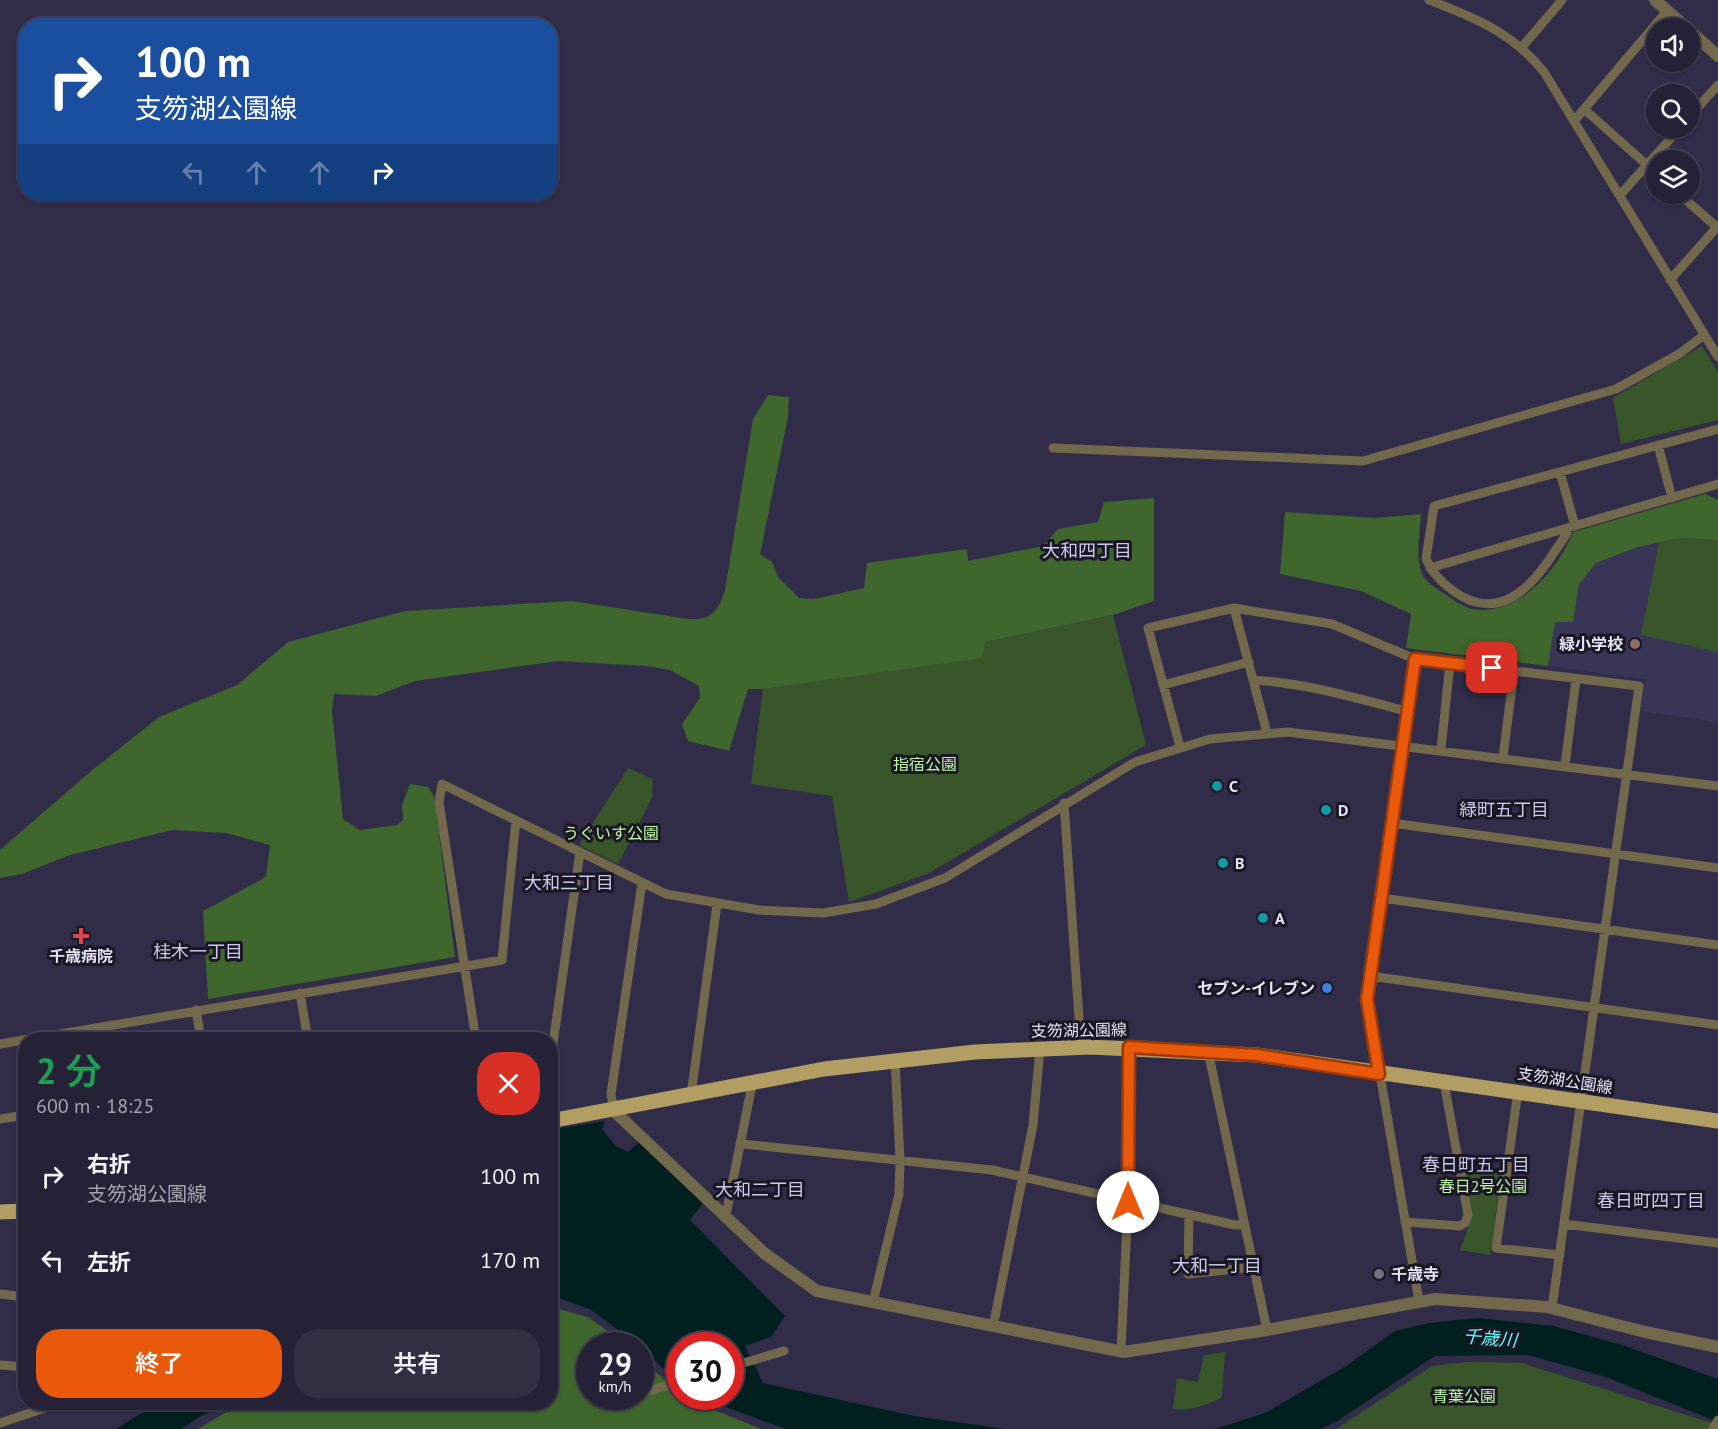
<!DOCTYPE html>
<html lang="ja">
<meta charset="utf-8">
<style>
body{margin:0;font-family:"PT Sans","Noto Sans JP",sans-serif;background:#312f42;color:#f1f3f6;height:100vh;display:flex;flex-direction:column;font-size:22px;white-space:nowrap}
*{box-sizing:border-box;margin:0}
p{font-size:20px;color:#a3a4ad}
.icon{flex:none;width:33px;height:33px;fill:none;stroke:currentColor;stroke-width:2;stroke-linecap:round;stroke-linejoin:round}
.map{position:relative;flex:1;overflow:hidden}
.side{position:absolute;left:18px;top:1032px;width:540px;height:378px;display:flex;flex-direction:column;background:#252237;border-radius:24px;box-shadow:0 2px 4px #0004,0 0 0 2px #423f52}
.side>*{flex:none}
.banner{position:absolute;left:18px;top:18px;width:540px;height:183px;border-radius:24px;box-shadow:0 2px 4px #0004,0 0 0 2px #423f52;background:#1a4fa0;color:#fff;overflow:hidden}
.controls{position:absolute;left:1646px;top:18px;display:grid;gap:12px}
.controls a{display:grid;place-items:center;width:54px;height:54px;border-radius:50%;background:#252237;box-shadow:0 2px 4px #0004,0 0 0 2px #423f52;font-size:30px}
.speed{position:absolute;left:576px;top:1332px;display:flex;gap:12px;font-size:30px;font-weight:700;text-align:center}
.speed>*{display:grid;place-content:center;width:78px;height:78px;border-radius:50%;background:#252237;box-shadow:0 2px 4px #0004,0 0 0 2px #423f52;line-height:1}
.speed small{font-size:15px;font-weight:400}
.speed .limit{border:9px solid #d22;background:#fff;color:#111}
.pin{position:absolute;display:grid;place-items:center;width:51px;height:51px;color:#fff;margin:-26px;border-radius:12px;box-shadow:0 3px 9px #0006}
.me{position:absolute;width:66px;margin:-33px;rotate:0deg;stroke-linejoin:round;filter:drop-shadow(0 0 4px #0008)}
.turn{display:flex;align-items:center;gap:21px;height:126px;padding:0 18px;font-size:27px}
.turn .icon{width:78px;height:78px;stroke-width:2.5}
.turn b{display:block;font-size:42px;line-height:51px}
.lanes{display:flex;align-items:center;height:57px;padding:0 18px;background:#0003;justify-content:center;gap:30px;direction:ltr}
.lanes .off{opacity:.35}
.round{display:grid;place-items:center;flex:none;width:63px;height:63px;border-radius:24px;background:#312f42}
.overview{display:flex;align-items:center;justify-content:space-between;height:102px;padding:0 18px}
h1{font-size:36px;font-weight:600;line-height:45px;color:#1e9e55}
.cta{display:flex;gap:12px;margin-top:auto;padding:12px 18px}
.cta a{flex:1;height:69px;border-radius:24px;background:#ea580c;color:#fff;font-size:24px;font-weight:600;line-height:69px;text-align:center}
.cta a+a{background:#312f42;color:#f1f3f6}
ul{padding:0;list-style:none}
li{display:flex;align-items:center;gap:18px;height:84px;padding:0 18px}
li div{flex:1}
li b{display:block;font-size:22px}
li em{font-style:normal}
.map>svg:first-child{display:block}
.built{fill:#393557}
.green{fill:#39562b}
.forest{fill:#3f662d}
.water{fill:#001f1f}
.lines{fill:none;stroke-linecap:round;stroke-linejoin:round}
.minor{stroke:#72684c;stroke-width:9}
.tertiary{stroke:#72684c;stroke-width:12}
.primary{stroke:#b29d62;stroke-width:15}
.route-casing{stroke:#983908;stroke-width:15}
.route{stroke:#ea580c;stroke-width:10}
.education-dot{fill:#8d6e63;stroke:#191724;stroke-width:2}
.culture-dot{fill:#0f9aa8;stroke:#191724;stroke-width:2}
.health-dot{fill:#e0444e;stroke:#191724;stroke-width:2}
.shop-dot{fill:#3f7fe0;stroke:#191724;stroke-width:2}
.worship-dot{fill:#6b7280;stroke:#191724;stroke-width:2}
.labels{text-anchor:middle;dominant-baseline:central;stroke-width:6;stroke-linejoin:round;paint-order:stroke}
.poi-label{font-size:16px;font-weight:bold;fill:#e5e4f6;stroke:#191724;text-anchor:start}
.park-label{font-size:16px;fill:#bcf7a2;stroke:#191724}
.street-label{font-size:16px;fill:#e5e4f6;stroke:#191724}
.neighbourhood-label{font-size:18px;fill:#cbc8ec;stroke:#191724}
.water-label{font-size:18px;font-style:italic;fill:#64fbfd;stroke:#191724}
</style>
<div class="map">
<svg width="1718" height="1429" viewBox="0 0 1718 1429">
<rect width="100%" height="100%" fill="#312d49"/>
<path class="built" d="M 1681,538 L 1718,540 L 1718,722 L 1641,711 L 1645,679 L 1548,666 L 1555,622 L 1573,622 L 1579,583 L 1596,563 L 1638,547 Z"/>
<path class="green" d="M 1702,346 L 1718,372 L 1718,420 L 1621,444 L 1613,398 Z
M 1681,538 L 1718,540 L 1718,652 L 1641,635 L 1659,543 Z
M 1113,615 L 1146,745 L 929,873 L 849,902 L 832,796 L 751,784 L 763,689 L 885,671 L 985,642 Z
M 628,768 L 653,779 L 652,798 L 618,864 L 579,845 Z
M 1464,1168 L 1502,1171 L 1490,1255 L 1460,1250 L 1471,1220 Z
M 1225,1352 L 1222,1397 C 1206,1406 1191,1411 1173,1409 L 1177,1378 L 1198,1382 L 1204,1355 Z
M 1468,1362 L 1522,1363 L 1718,1425 L 1718,1429 L 1336,1429 L 1432,1366 Z"/>
<path class="forest" d="M 768,395 L 789,397 L 788,417 L 760,554 L 772,562 L 778,577 L 799,598 L 814,599 L 864,588 L 867,563 L 967,549 L 968,561 L 1043,546 L 1058,529 L 1098,522 L 1104,502 L 1154,498 L 1154,601 L 1113,615 L 985,642 L 982,658 L 763,689 L 748,689 L 729,751 L 688,741 L 682,724 L 700,698 L 699,686 L 670,670 L 646,666 L 558,661 L 415,681 L 376,696 L 334,694 L 332,711 L 343,819 L 360,830 L 397,825 L 403,820 L 402,805 L 410,784 L 428,787 L 434,796 L 455,957 L 208,999 L 203,911 L 266,877 L 270,845 L 226,833 L 172,830 L 67,856 L 22,874 L 0,878 L 0,850 L 90,772 L 159,717 L 237,685 L 288,642 L 405,611 L 572,601 L 688,619 C 711,621 719,610 725,590 L 753,419 Z
M 1705,494 L 1718,500 L 1718,540 L 1681,538 L 1638,547 L 1596,563 L 1579,584 L 1573,622 L 1555,622 L 1548,666 L 1406,648 L 1411,614 L 1361,591 L 1280,574 L 1285,512 L 1374,518 L 1421,514 C 1420,533 1415,555 1422,574 C 1425,582 1439,590 1446,595 C 1455,601 1467,610 1479,610 C 1522,612 1559,568 1573,532 Z
M 551,1307 L 588,1317 L 627,1345 L 590,1346 L 590,1396 L 640,1396 L 641,1358 L 679,1393 L 680,1396 L 761,1429 L 198,1429 L 241,1403 L 550,1402 Z"/>
<path class="water" d="M 605,1121 L 602,1129 L 616,1146 L 628,1152 L 639,1142 L 703,1203 L 690,1220 L 785,1316 L 771,1337 L 745,1346 L 763,1383 L 914,1416 L 1005,1429 L 786,1429 L 698,1397 L 730,1396 L 731,1382 L 742,1377 L 730,1346 L 680,1346 L 679,1384 L 640,1346 L 591,1310 L 551,1295 L 550,1130 Z
M 1478,1318 L 1554,1326 L 1622,1345 L 1718,1379 L 1718,1422 L 1603,1376 L 1528,1355 L 1435,1356 L 1337,1421 L 1321,1429 L 1215,1429 L 1265,1413 L 1346,1366 L 1395,1331 L 1429,1323 Z
M 158,1403 L 158,1402 L 222,1403 L 181,1429 L 116,1429 Z"/>
<g class="lines">
<path class="minor" d="M 1429,0 C 1475,18 1512,32 1544,72 L 1718,357
M 1522,47 L 1562,0
M 1584,109 L 1656,173
M 1689,117 L 1718,85
M 1574,121 L 1667,11
M 1679,194 L 1718,228
M 1620,195 L 1680,128
M 1670,280 L 1718,226
M 1658,445 L 1672,498
M 1053,448 L 1363,461 L 1616,389 L 1679,354 L 1704,335
M 1560,472 L 1575,526
M 1569,528 C 1566,537 1560,543 1555,551 C 1531,589 1497,624 1452,590 C 1441,582 1431,571 1426,559 L 1434,506 L 1718,429
M 1430,568 L 1718,484
M 1234,608 L 1267,733
M 1415,659 L 1367,999 L 1419,1301
M 1253,680 C 1306,683 1356,698 1406,711
M 1163,685 L 1249,662
M 1180,747 L 1148,628 L 1234,608 L 1332,624 L 1415,659 L 1639,686 L 1552,1308
M 1441,749 L 1450,663
M 1503,757 L 1514,671
M 1565,765 L 1576,679
M 1064,803 L 1081,1047
M 1392,823 L 1718,868
M 1382,898 L 1718,945
M 1370,976 L 1718,1025
M 300,993 L 308,1040
M 196,1010 L 201,1040
M 476,1040 L 439,802 L 442,784 L 666,894 L 759,910 L 823,913 L 876,904 L 945,878 L 1135,762 L 1210,739 L 1288,732 L 1718,786
M 0,1044 L 502,960 L 516,820
M 1208,1051 L 1267,1330
M 550,1065 L 580,852
M 1518,1091 L 1496,1248 L 1560,1255
M 691,1095 L 717,904
M 614,1111 L 611,1094 L 642,883
M 0,1119 L 26,1115
M 742,1144 L 992,1170 L 1235,1225 L 1245,1225
M 726,1215 L 753,1080
M 1189,1215 L 1188,1274 L 1254,1267
M 1405,1222 L 1460,1226 L 1465,1223 L 1468,1215 L 1444,1082
M 1564,1224 L 1718,1243
M 0,1294 L 26,1297
M 873,1302 L 899,1194 L 900,1160 L 895,1059
M 993,1327 L 1033,1125 L 1040,1048
M 1121,1351 L 1128,1202 L 1129,1047
M 0,1365 L 26,1367
M 730,1367 L 784,1351
M 640,1393 L 680,1382
M 0,1423 L 63,1402
M 1713,1429 L 1718,1420"/>
<path class="tertiary" d="M 1655,0 L 1687,28
M 1689,30 L 1718,56
M 614,1111 L 764,1253 L 817,1291 L 1124,1352 L 1267,1330 L 1435,1299 L 1547,1307 L 1645,1332 L 1718,1347"/>
<path class="primary" d="M 550,1121 L 824,1069 L 975,1052 L 1090,1047 L 1257,1055 L 1718,1121
M 0,1212 L 26,1211"/>
</g>
<g class="lines">
<g class="route-casing">
<path id="route" d="M 1128,1202 L 1129,1047 L 1257,1055 L 1379,1074 L 1367,999 L 1415,659 L 1492,668"/>
</g>
<use href="#route" class="route"/>
</g>
<circle class="education-dot" cx="1635" cy="644" r="6"/>
<g class="culture-dot">
<circle cx="1217" cy="786" r="6"/>
<circle cx="1326" cy="810" r="6"/>
<circle cx="1223" cy="863" r="6"/>
<circle cx="1263" cy="918" r="6"/>
</g>
<path class="health-dot" d="M78 927h6v6h6v6h-6v6h-6v-6h-6v-6h6z"/>
<circle class="shop-dot" cx="1327" cy="988" r="6"/>
<circle class="worship-dot" cx="1379" cy="1274" r="6"/>
<g class="labels">
<g class="poi-label">
<text x="1623" y="644" text-anchor="end">緑小学校</text>
<text x="1229" y="786">C</text>
<text x="1338" y="810">D</text>
<text x="1235" y="863">B</text>
<text x="1275" y="918">A</text>
<text x="81" y="956" text-anchor="middle">千歳病院</text>
<text x="1315" y="988" text-anchor="end">セブン-イレブン</text>
<text x="1391" y="1274">千歳寺</text>
</g>
<g class="park-label">
<text x="925" y="764">指宿公園</text>
<text x="611" y="833">うぐいす公園</text>
<text x="1483" y="1186">春日2号公園</text>
<text x="1464" y="1396">青葉公園</text>
</g>
<g class="street-label">
<text transform="translate(1079 1030) rotate(-1)">支笏湖公園線</text>
<text transform="translate(1565 1080) rotate(9)">支笏湖公園線</text>
</g>
<g class="neighbourhood-label">
<text x="1087" y="550">大和四丁目</text>
<text x="1504" y="809">緑町五丁目</text>
<text x="569" y="882">大和三丁目</text>
<text x="198" y="951">桂木一丁目</text>
<text x="1476" y="1164">春日町五丁目</text>
<text x="760" y="1189">大和二丁目</text>
<text x="1651" y="1200">春日町四丁目</text>
<text x="1217" y="1265">大和一丁目</text>
</g>
<g class="water-label">
<text transform="translate(1490 1338) rotate(5)">千歳川</text>
</g>
</g>
</svg>
<div class="controls">
<a><svg class="icon" aria-label="sound" viewBox="0 0 24 24"><path d="M4 9h4l5-4v14l-5-4H4zM17 9q2 3 0 6"/></svg></a>
<a><svg class="icon" aria-label="search" viewBox="0 0 24 24"><circle cx="10" cy="10" r="6"/><path d="M15 15l6 6"/></svg></a>
<a><svg class="icon" aria-label="layers" viewBox="0 0 24 24"><path d="M12 4l9 5-9 5-9-5zM3 14l9 5 9-5"/></svg></a>
</div>
<div class="speed"><div>29<small>km/h</small></div><div class="limit">30</div></div>
<div class="pin" style="left:1492px;top:668px;background:#d93025"><svg class="icon" aria-label="arrive" viewBox="0 0 24 24"><path d="M6 21V4h12l-3 4 3 4H6"/></svg></div>
<svg class="me" style="left:1128px;top:1202px" viewBox="-20 -20 40 40"><circle r="19" fill="#fff"/><path d="M0-13L10 11 0 6-10 11z" fill="#ea580c"/></svg>
<div class="banner">
<div class="turn"><svg class="icon" aria-label="right" viewBox="0 0 24 24"><path d="M7 20v-9h11M14 6l5 5-5 5"/></svg><div><b>100 m</b>支笏湖公園線</div></div>
<div class="lanes"><svg class="icon off" aria-label="left" viewBox="0 0 24 24"><path d="M17 20v-9H6M10 6l-5 5 5 5"/></svg><svg class="icon off" aria-label="ahead" viewBox="0 0 24 24"><path d="M12 20V5M6 11l6-6 6 6"/></svg><svg class="icon off" aria-label="ahead" viewBox="0 0 24 24"><path d="M12 20V5M6 11l6-6 6 6"/></svg><svg class="icon" aria-label="right" viewBox="0 0 24 24"><path d="M7 20v-9h11M14 6l5 5-5 5"/></svg></div>
</div>
<section class="side">
<div class="overview"><div><h1>2 分</h1><p>600 m · 18:25</p></div><a class="round" style="background:#d93025;color:#fff"><svg class="icon" aria-label="close" viewBox="0 0 24 24"><path d="M6 6l12 12M18 6L6 18"/></svg></a></div>
<ul>
<li><svg class="icon" aria-label="right" viewBox="0 0 24 24"><path d="M7 20v-9h11M14 6l5 5-5 5"/></svg><div><b>右折</b><p>支笏湖公園線</p></div><em>100 m</em></li>
<li><svg class="icon" aria-label="left" viewBox="0 0 24 24"><path d="M17 20v-9H6M10 6l-5 5 5 5"/></svg><div><b>左折</b></div><em>170 m</em></li>
</ul>
<div class="cta"><a>終了</a><a>共有</a></div>
</section>
</div>
